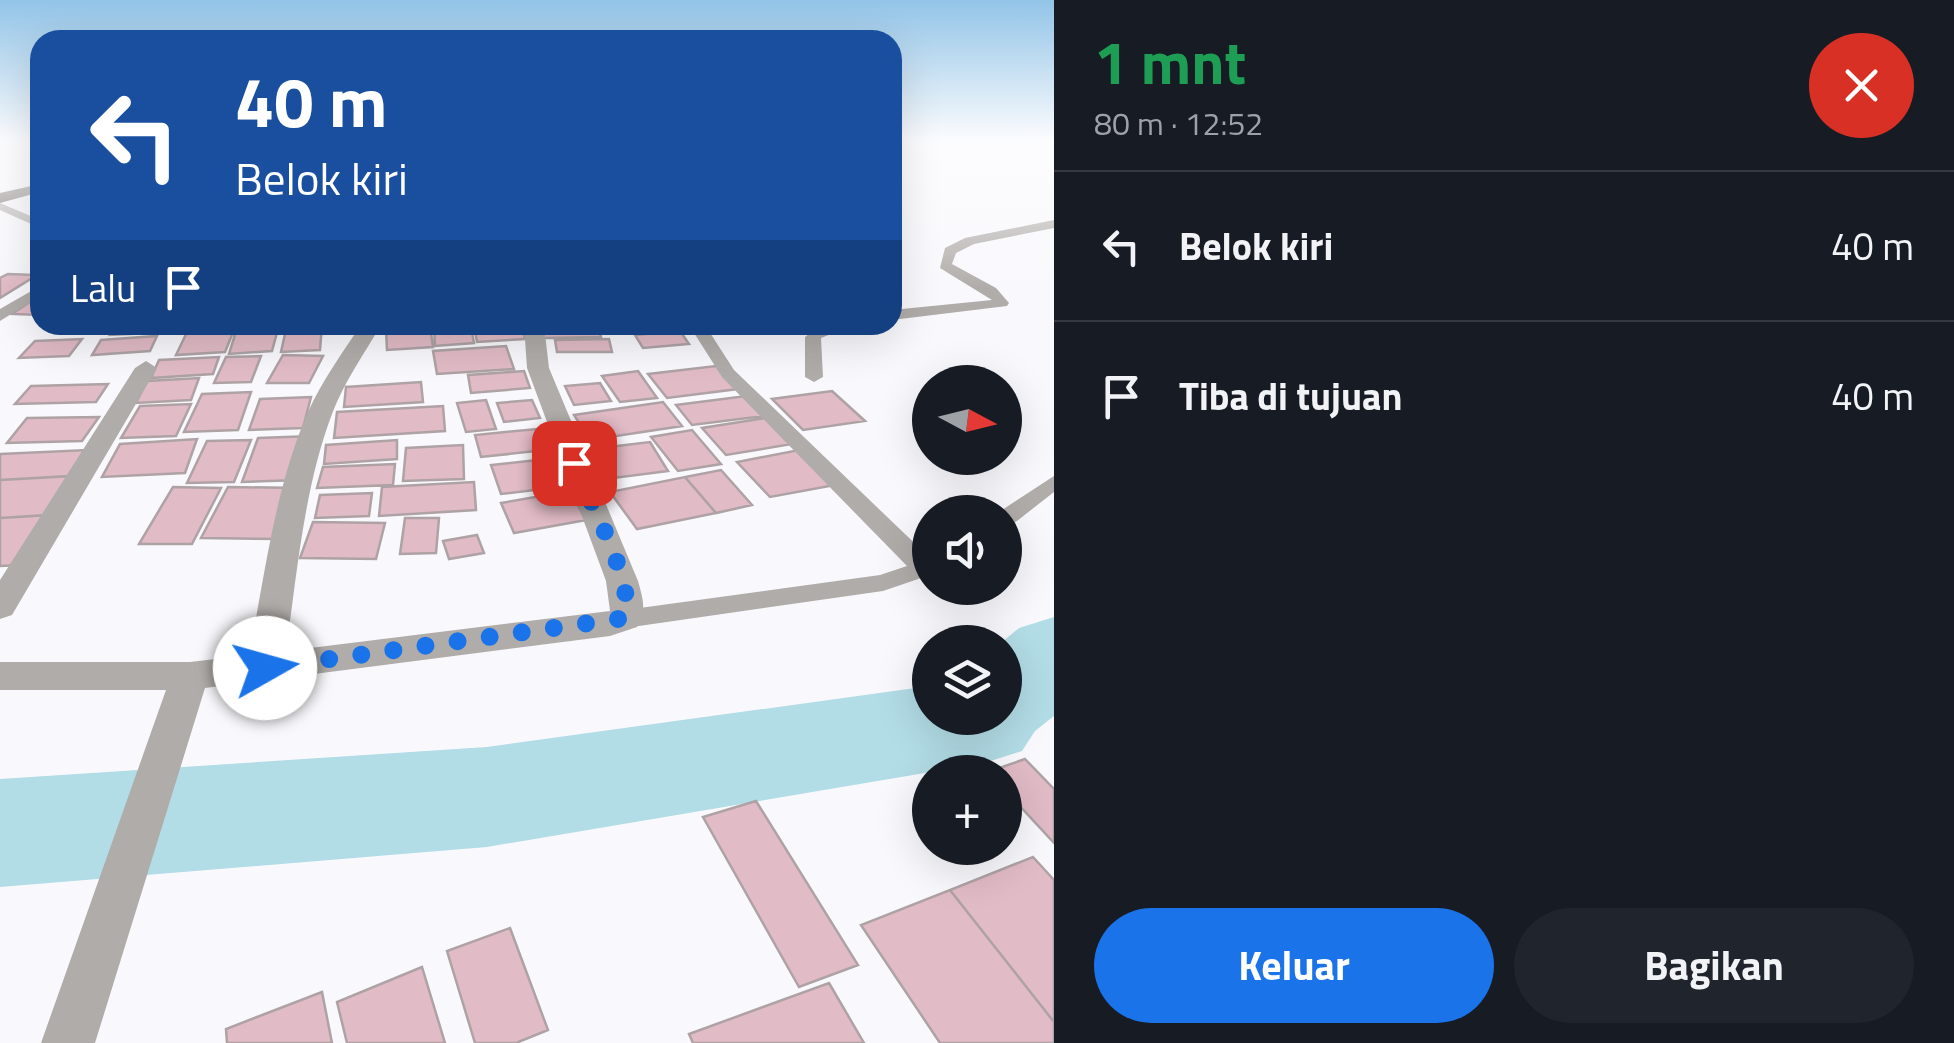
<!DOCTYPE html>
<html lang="id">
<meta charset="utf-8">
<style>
body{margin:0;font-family:"Titillium Web",sans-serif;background:#20242c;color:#f1f3f6;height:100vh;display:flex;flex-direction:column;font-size:38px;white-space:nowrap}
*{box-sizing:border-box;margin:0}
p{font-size:32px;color:#9ea1a6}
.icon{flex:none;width:55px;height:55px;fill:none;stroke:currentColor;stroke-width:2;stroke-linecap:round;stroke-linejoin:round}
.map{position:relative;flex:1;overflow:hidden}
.side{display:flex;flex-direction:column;background:#171b24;width:900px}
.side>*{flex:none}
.banner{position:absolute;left:30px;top:30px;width:872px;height:305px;border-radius:30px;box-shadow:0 10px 40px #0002;background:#1a4fa0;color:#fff;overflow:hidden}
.needle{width:65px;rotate:97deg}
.tools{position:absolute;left:912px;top:365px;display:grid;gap:20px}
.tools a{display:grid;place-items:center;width:110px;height:110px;border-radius:50%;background:#171b24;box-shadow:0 10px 40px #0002;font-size:50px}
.pin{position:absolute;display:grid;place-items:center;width:85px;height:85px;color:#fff;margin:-42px;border-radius:20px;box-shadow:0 5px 15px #0006}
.me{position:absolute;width:110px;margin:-55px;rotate:83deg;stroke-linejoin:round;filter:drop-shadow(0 0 8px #0008)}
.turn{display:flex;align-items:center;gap:35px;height:210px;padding:0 40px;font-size:45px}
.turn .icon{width:130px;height:130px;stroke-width:2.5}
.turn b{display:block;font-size:70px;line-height:85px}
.then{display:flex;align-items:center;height:95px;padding:0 40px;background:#0003;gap:20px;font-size:38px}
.round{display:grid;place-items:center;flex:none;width:105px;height:105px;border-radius:52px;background:#20242c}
.summary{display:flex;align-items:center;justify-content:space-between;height:170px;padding:0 40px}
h1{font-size:60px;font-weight:700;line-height:75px;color:#1e9e55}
.button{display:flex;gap:20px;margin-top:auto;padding:20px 40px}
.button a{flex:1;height:115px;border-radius:60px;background:#1a73e8;color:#fff;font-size:40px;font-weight:700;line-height:115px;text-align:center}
.button a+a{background:#20242c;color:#f1f3f6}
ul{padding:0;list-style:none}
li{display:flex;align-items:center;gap:30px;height:150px;padding:0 40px;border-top:2px solid #363941}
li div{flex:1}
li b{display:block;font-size:38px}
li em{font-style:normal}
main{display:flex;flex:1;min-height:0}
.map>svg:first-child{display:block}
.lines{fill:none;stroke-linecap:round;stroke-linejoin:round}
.river{fill:#b2dce6;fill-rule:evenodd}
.building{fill:#e1bbc6;stroke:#aea2a5;stroke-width:2.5}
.service{fill:#b0aca9;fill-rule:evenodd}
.minor{fill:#b0aca9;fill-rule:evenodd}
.trunk{fill:#69625c;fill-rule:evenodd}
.route{stroke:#1a73e8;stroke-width:18;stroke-dasharray:0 32.4}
</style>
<main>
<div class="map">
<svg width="1054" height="1043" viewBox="0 0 1054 1043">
<rect width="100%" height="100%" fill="#f9f9fd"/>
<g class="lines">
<path class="river" d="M 1054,617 L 1054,716 L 1035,731 L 1022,751 L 984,763 L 487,847 L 0,887 L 0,779 L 487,747 L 930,686 L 930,718 L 1005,718 L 1005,642 L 1002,642 L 1019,628 Z"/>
</g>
<path class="building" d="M 8,274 L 37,275 L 0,298 L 0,278 Z
M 40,295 L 40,315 L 12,314 Z
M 116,325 L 173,325 L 170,332 L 110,335 Z
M 236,325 L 225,352 L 176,355 L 189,328 Z
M 238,325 L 279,325 L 272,351 L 229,354 Z
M 287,325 L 322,325 L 320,350 L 281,352 Z
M 474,325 L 521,325 L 525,339 L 477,342 Z
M 541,325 L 598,325 L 601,337 L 543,338 Z
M 430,326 L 433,347 L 387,350 L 386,329 Z
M 471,326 L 474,343 L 435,346 L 434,328 Z
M 680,331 L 689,344 L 643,348 L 635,335 Z
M 157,336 L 150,351 L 92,355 L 101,340 Z
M 82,339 L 69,356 L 19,358 L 35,341 Z
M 609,339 L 612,352 L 557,352 L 555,340 Z
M 506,346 L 514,369 L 437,374 L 433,351 Z
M 283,355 L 323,356 L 309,383 L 267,383 Z
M 261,356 L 251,382 L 214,383 L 226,357 Z
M 219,357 L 213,374 L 151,378 L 159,360 Z
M 716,366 L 738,389 L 667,398 L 648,374 Z
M 524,371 L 530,388 L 471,393 L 468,375 Z
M 638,371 L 657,398 L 620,402 L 602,376 Z
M 199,378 L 191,400 L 136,403 L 147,381 Z
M 421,382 L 423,402 L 344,407 L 346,387 Z
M 600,383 L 611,401 L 574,405 L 565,386 Z
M 108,384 L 96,402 L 15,404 L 31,386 Z
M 832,391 L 865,421 L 803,430 L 772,399 Z
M 251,392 L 238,430 L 184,432 L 202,394 Z
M 746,396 L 764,416 L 692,425 L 676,405 Z
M 311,397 L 303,428 L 249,430 L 260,399 Z
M 486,400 L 496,429 L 466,432 L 457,403 Z
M 532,400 L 540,418 L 504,422 L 497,403 Z
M 663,402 L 682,426 L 590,440 L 574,415 Z
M 191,404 L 176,436 L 121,438 L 140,406 Z
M 443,406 L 445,431 L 334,438 L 337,412 Z
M 99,417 L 82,441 L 7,443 L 27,418 Z
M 765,418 L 792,444 L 726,455 L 702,428 Z
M 537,429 L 546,450 L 481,457 L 475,435 Z
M 692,430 L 721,464 L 678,471 L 651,437 Z
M 312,436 L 300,480 L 242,482 L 258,438 Z
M 197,439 L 185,473 L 102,477 L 120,444 Z
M 251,440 L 234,482 L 187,483 L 207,441 Z
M 397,440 L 397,459 L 324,464 L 326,445 Z
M 650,442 L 668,471 L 598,480 L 583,450 Z
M 463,445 L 464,479 L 403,481 L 406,448 Z
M 87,450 L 72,476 L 0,480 L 0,454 Z
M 799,450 L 835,485 L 770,497 L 737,462 Z
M 564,457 L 576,485 L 501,494 L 491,465 Z
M 395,464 L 393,485 L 317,488 L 323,467 Z
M 721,470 L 752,505 L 716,513 L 685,477 Z
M 72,476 L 49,515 L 0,518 L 0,480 Z
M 685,477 L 716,513 L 637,529 L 610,492 Z
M 474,482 L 476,510 L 379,516 L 382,487 Z
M 173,487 L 221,488 L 192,544 L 139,544 Z
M 228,487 L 300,488 L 279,539 L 201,538 Z
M 570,491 L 586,520 L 514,533 L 501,503 Z
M 372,493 L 369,516 L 315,518 L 320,495 Z
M 49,515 L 21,565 L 0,566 L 0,518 Z
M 405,518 L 439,518 L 436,553 L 400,554 Z
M 313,522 L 385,523 L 376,559 L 300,558 Z
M 477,535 L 484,553 L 449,559 L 443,541 Z
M 1025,759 L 1054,789 L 1054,843 L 1005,790 L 1005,772 L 988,772 Z
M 756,801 L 858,965 L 799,987 L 703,817 Z
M 1033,857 L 1054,880 L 1054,1022 L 950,890 Z
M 950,890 L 1054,1022 L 1054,1043 L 940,1043 L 861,925 Z
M 510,928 L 548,1030 L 516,1043 L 475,1043 L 447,951 Z
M 422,967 L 445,1043 L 347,1043 L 337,1002 Z
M 829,983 L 864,1043 L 693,1043 L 689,1034 Z
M 322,992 L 332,1043 L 227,1043 L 226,1029 Z"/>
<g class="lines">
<path class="service" d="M 0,203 L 40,220 L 40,228 L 0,210 Z
M 1054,220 L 1054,228 L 974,244 L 956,253 L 952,264 L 996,288 L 1009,303 L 1007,306 L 892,320 L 892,310 L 992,300 L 940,268 L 945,248 L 965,238 Z
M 40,286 L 40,296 L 0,321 L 0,309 Z
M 689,325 L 705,325 L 734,370 L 930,558 L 930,575 L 883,591 L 625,628 L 616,625 L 612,619 L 616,613 L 625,610 L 880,575 L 907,566 L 722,377 Z
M 821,325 L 853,325 L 821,338 L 823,377 L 814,382 L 805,377 L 805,337 Z
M 1054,476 L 1054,492 L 1013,524 L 1005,526 L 1005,512 L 999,512 Z"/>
<path class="minor" d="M 361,325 L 381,325 C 364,354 344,382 332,414 C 304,488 297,573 286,651 L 610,611 L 606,581 L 527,368 L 524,325 L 544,325 L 549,368 L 638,581 C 643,599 647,611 637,627 L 610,636 L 205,688 L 95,1043 L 41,1043 L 166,690 L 0,690 L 0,662 L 190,662 L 249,655 C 265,575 275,487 308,412 C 322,381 342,353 361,325 Z
M 146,361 L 157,368 L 12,615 L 0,619 L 0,580 L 135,368 Z"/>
<path class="trunk" d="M 40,184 L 40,192 L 0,203 L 0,193 Z"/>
</g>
<linearGradient id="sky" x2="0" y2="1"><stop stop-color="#92c4e7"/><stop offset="0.49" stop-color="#fcfcfe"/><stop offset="1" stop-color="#fcfcfe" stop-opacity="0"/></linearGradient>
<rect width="1054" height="288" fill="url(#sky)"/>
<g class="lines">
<path class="route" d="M 265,668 L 625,618 C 636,585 588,498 574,463"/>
</g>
</svg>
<div class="tools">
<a><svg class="needle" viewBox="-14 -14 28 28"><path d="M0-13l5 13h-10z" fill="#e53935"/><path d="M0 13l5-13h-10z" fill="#9ea1a6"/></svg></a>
<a><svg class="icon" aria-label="sound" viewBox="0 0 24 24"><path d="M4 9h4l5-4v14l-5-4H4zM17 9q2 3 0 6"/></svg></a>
<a><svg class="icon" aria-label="layers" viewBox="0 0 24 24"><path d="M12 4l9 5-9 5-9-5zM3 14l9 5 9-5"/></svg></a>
<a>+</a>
</div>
<div class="pin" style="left:574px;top:463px;background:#d93025"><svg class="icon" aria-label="arrive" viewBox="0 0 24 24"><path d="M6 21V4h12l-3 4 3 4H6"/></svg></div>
<svg class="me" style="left:265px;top:668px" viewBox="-20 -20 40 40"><circle r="19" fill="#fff"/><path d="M0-13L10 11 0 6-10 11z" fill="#1a73e8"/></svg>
<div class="banner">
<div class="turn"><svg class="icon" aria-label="left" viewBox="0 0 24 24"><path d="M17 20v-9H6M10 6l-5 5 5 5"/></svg><div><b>40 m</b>Belok kiri</div></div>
<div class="then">Lalu<svg class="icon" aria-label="arrive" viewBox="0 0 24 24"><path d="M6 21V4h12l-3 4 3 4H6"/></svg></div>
</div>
</div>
<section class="side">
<div class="summary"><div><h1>1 mnt</h1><p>80 m · 12:52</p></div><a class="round" style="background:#d93025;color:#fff"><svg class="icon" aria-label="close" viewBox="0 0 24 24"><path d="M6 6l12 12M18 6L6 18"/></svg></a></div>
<ul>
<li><svg class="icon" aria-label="left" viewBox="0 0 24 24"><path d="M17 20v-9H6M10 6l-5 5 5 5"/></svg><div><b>Belok kiri</b></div><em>40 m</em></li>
<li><svg class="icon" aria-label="arrive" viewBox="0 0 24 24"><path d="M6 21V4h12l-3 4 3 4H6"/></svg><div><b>Tiba di tujuan</b></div><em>40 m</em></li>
</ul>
<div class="button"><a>Keluar</a><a>Bagikan</a></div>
</section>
</main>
